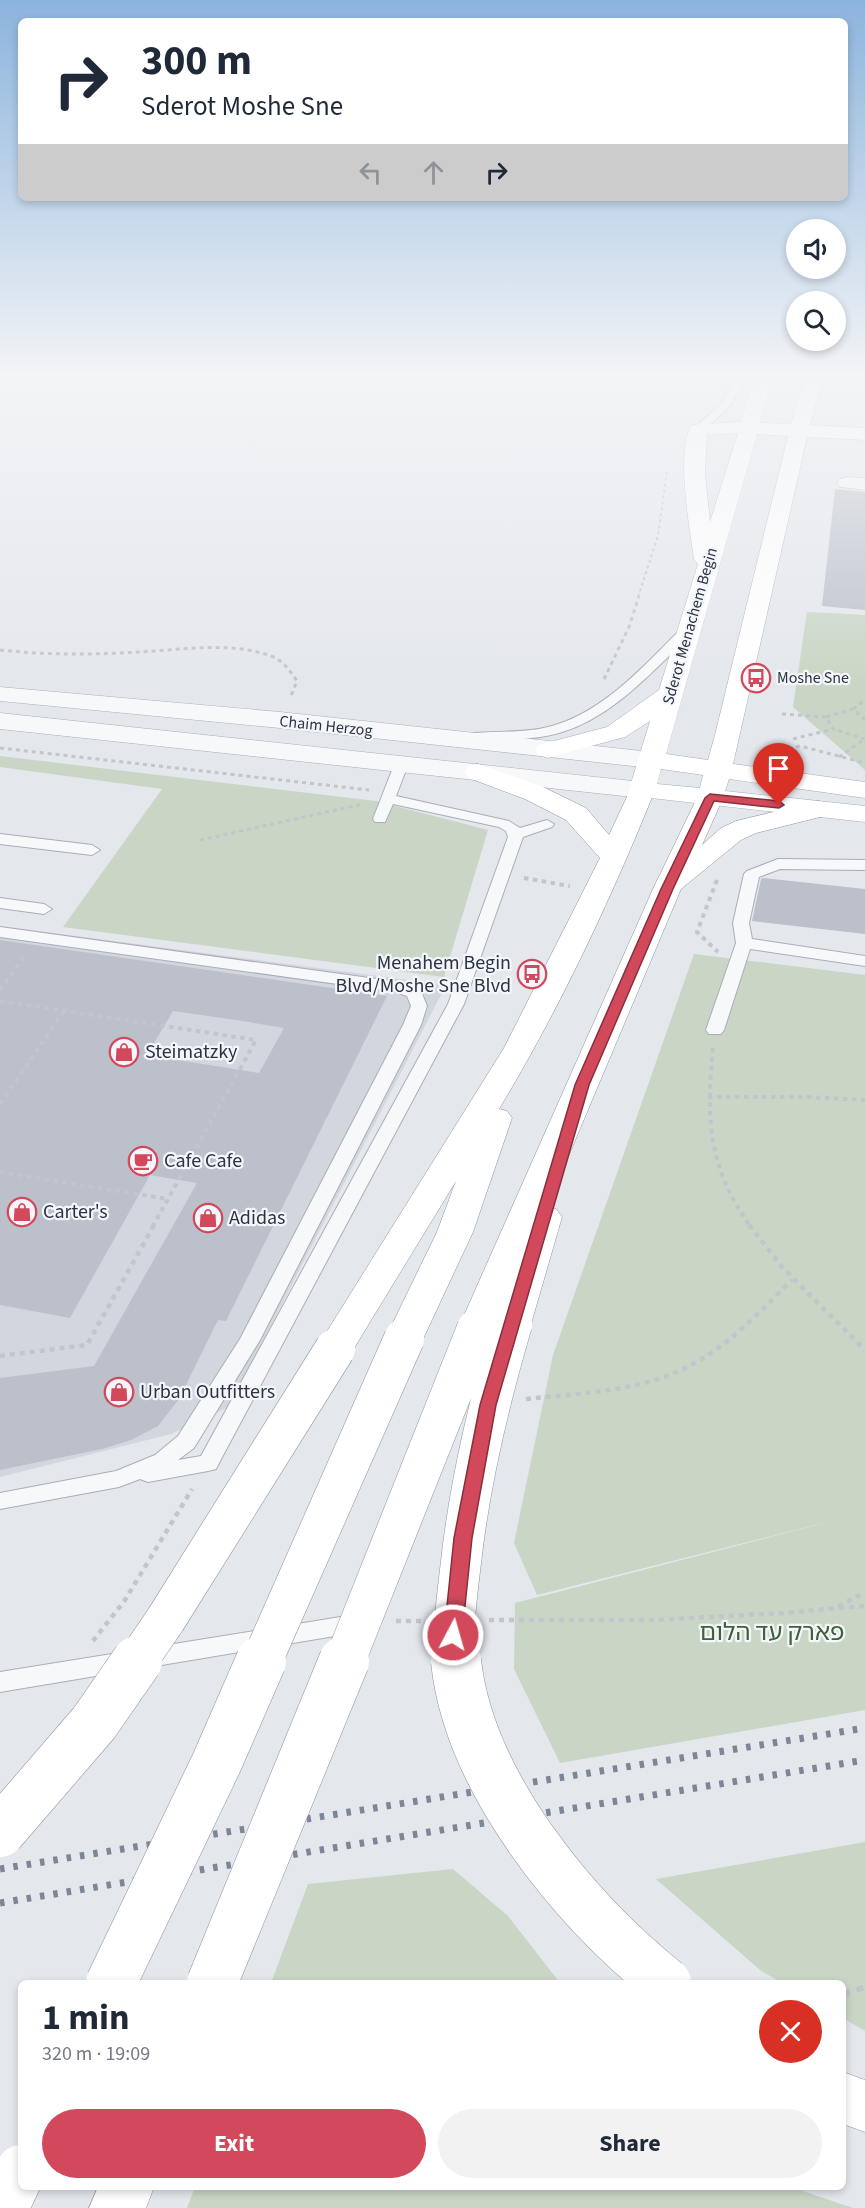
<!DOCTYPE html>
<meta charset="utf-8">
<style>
body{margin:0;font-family:"Source Sans 3","Noto Sans Hebrew",sans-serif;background:#f2f2f3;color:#1f2937;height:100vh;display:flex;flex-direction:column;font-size:22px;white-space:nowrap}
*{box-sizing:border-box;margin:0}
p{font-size:20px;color:#747a83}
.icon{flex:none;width:33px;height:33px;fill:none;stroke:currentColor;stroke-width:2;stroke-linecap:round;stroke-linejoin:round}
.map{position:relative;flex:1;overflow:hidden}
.sheet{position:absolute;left:18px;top:1980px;width:828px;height:210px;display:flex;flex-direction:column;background:#fff;border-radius:9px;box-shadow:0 3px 9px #0003}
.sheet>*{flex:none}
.guide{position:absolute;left:18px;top:18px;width:830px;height:183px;border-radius:9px;box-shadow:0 3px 9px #0003;background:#fff;color:#1f2937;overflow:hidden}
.fabs{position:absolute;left:786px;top:219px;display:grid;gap:12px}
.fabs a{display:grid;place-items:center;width:60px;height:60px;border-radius:50%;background:#fff;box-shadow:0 3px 9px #0003;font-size:30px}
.pin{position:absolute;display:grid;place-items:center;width:51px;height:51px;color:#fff;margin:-62px -26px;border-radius:50% 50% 50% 0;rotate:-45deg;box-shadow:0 0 6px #0007}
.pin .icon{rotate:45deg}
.me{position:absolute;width:66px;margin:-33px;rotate:6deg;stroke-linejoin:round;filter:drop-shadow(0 0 4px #0008)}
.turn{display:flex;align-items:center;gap:21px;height:126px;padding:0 24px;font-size:27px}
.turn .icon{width:78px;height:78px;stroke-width:2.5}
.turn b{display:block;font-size:42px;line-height:51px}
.lanes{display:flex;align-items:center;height:57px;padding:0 24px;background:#0003;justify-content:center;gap:30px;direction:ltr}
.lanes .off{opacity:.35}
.round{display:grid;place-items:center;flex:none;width:63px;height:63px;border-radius:32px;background:#f2f2f3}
.overview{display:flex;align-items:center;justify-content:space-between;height:102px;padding:0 24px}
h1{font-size:36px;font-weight:700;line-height:45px}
.cta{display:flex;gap:12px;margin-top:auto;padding:12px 24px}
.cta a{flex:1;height:69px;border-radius:36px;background:#d1495b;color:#fff;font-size:24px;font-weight:700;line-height:69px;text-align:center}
.cta a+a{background:#f2f2f3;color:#1f2937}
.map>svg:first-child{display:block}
.built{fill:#d2d6de}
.green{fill:#c9d6c5}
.building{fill:#bbc0ca;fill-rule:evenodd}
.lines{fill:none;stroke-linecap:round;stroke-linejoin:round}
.lane-casing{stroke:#a9aeb7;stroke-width:2}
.street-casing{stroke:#a9aeb7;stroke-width:1}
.secondary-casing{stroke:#a9aeb7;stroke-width:1}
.highway-casing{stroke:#8b94a3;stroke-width:1}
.path-far4{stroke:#c2c5cb;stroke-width:2;stroke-dasharray:3 3;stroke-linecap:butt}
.path-far3{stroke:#c2c5cb;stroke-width:3;stroke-dasharray:4 4;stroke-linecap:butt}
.path-far2{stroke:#c2c5cb;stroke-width:4;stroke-dasharray:4.5 4.5;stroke-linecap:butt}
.path-far1{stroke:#c2c5cb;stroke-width:4.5;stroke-dasharray:5 5;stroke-linecap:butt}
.path{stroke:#c2c5cb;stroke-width:6;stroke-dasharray:7 7;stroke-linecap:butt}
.lane{fill:#f7f8fa;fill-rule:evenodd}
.street{fill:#f7f8fa;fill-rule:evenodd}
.secondary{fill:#fff;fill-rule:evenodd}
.highway{fill:#fff;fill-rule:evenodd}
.rail{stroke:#7d8696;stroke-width:7;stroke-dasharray:4.5 9;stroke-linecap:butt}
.highway-bridge-far1-casing{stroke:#8b94a3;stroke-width:41;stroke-linecap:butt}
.highway-bridge-casing{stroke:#8b94a3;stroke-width:51;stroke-linecap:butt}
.highway-bridge-far1{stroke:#fff;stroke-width:40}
.highway-bridge{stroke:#fff;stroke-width:50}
.route{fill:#d1495b;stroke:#882f3b;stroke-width:1.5}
.labels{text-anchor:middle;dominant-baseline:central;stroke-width:4.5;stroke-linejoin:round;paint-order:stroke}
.far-street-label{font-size:16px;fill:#2b3445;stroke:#f4f6f9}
.far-poi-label{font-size:16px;fill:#2b3445;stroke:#f4f6f9;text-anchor:start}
.poi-label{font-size:20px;fill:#2b3445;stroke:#f4f6f9;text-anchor:start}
.near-park-label{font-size:24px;fill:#3f6138;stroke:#f4f6f9}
</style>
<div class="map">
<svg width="865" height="2208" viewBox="0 0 865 2208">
<rect width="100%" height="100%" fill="#e4e7ec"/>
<path class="built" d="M 0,926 L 446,985 L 229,1407 L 171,1434 L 0,1477 Z"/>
<path class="green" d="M 807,612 L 865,615 L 865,770 L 793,707 Z
M 0,756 L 376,801 L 488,830 L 444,977 L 63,927 L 162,789 L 0,767 Z
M 694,954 L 865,975 L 865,1710 L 560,1763 L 514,1669 L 515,1603 L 844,1518 L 537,1595 L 514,1543 L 553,1355 Z
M 865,1842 L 865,2031 L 843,2018 L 843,1983 L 782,1983 L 760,1970 L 656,1879 Z
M 453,1869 L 508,1916 L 560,1983 L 271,1983 L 308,1884 Z
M 195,2187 L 791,2187 L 853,2208 L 187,2208 Z"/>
<path class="building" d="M 835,489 L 865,492 L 865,610 L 822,606 Z
M 763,878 L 865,889 L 865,934 L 752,921 L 761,879 Z
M 0,940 L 387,996 L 226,1321 L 218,1320 L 179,1399 L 158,1426 L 131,1440 L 102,1449 L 0,1470 L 0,1378 L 94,1366 L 197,1183 L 150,1175 L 70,1318 L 0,1305 ZM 173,1011 L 243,1021 L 284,1028 L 259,1073 L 147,1055 Z"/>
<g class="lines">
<g class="lane-casing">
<path id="lane" d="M 736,373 L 746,373 L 739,391 L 729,407 L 703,431 L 695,431 L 695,427 L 722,403 Z
M 689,625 L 695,629 L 694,632 C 654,669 615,716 562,732 C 534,741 503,739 474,741 L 467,737 L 474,733 C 500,731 528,733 552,726 C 606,711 646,663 684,626 Z
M 401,761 L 408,765 L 396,796 L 509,821 L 520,828 L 547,820 L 554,824 L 552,827 L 523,837 L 464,1004 L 219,1463 L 216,1469 L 208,1471 L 148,1482 L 140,1479 L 119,1487 L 0,1509 L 0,1493 L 116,1471 L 155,1455 L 178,1436 L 240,1339 L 403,1025 L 411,1006 L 407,996 L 395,992 L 0,937 L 0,927 L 398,982 L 420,989 L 427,1006 L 421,1025 L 260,1340 L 194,1448 L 178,1460 L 201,1456 L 448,1004 L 508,837 L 506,831 L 499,827 L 393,804 L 385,822 L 375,822 L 373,819 L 394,765 Z
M 0,834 L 92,845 L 100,850 L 92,855 L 0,844 Z
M 778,859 L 865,860 L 865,870 L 780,869 L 759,877 L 749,923 L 752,939 L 865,956 L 865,966 L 750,949 L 724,1030 L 721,1034 L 709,1034 L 706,1030 L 736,943 L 733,923 L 744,874 L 747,871 Z
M 0,898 L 44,904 L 52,909 L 44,914 L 0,908 Z
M 359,1614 L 367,1616 L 371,1623 L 367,1630 L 359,1632 L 0,1692 L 0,1672 Z"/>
</g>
<g class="street-casing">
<path id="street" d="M 847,477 L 865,478 L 865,490 L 840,487 L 837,483 L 840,479 Z
M 0,687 L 280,712 L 651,752 L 660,754 L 664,760 L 660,766 L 651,768 L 280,728 L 0,701 Z
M 0,713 L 642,782 L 651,784 L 655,790 L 651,796 L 642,798 L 0,729 Z"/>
</g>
<g class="secondary-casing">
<path id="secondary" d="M 756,373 L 774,373 L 760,423 L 791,424 L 806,373 L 824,373 L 810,425 L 865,428 L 865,440 L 807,437 L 733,764 L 865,782 L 865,798 L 729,779 L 725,791 L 865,806 L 865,822 L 633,796 L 629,790 L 650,721 L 625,737 L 557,755 L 548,758 L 539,755 L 535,750 L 539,745 L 607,727 L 659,690 L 698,564 L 694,559 C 690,529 675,449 692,425 L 741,422 ZM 738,433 L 710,522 L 705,473 L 707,434 ZM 757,434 L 788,436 L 715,735 L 708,760 L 666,754 ZM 661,769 L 703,775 L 700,788 L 657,784 Z"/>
</g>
<g class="highway-casing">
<path id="highway" d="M 478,764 L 543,787 L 586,808 L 609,835 L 633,784 L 642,782 L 651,784 L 655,790 C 611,899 560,1008 499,1109 L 507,1111 L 512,1118 L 473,1232 L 423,1339 L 417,1348 L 404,1352 L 391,1348 L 385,1339 L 437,1232 L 456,1181 L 348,1358 L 335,1362 L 322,1358 L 316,1349 L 504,1048 L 600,858 L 566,820 L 525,799 L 469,778 L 465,772 L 469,766 Z
M 710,790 L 719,792 L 723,798 L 702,845 L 721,828 L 736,821 L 818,801 L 828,803 L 832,809 L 828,815 L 756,833 L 741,840 L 681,889 L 547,1207 L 556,1209 L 562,1217 L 531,1324 L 525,1333 L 512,1337 L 499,1333 L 496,1329 L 490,1338 L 477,1342 L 464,1338 L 458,1329 L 653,889 L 697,798 L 701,792 Z
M 843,2072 L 865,2080 L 865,2132 L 843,2124 Z
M 98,2187 L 154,2187 L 146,2208 L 89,2208 Z"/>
</g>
<path class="path-far4" d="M 638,597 L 658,536 L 667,470"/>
<path class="path-far3" d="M 0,650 C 46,655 92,655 138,652 C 181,650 230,641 271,656 C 283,660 290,671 297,681 L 290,698
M 604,679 L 629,627 L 639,596
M 853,709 L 865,700
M 782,714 L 826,717
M 865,720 L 853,709 L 826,717 L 833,729 L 865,739
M 793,739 L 833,729
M 0,748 L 369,790
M 773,754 L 800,746 L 865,763
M 839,757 L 862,741
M 200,840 L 363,804"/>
<path class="path-far2" d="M 524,878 L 570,886
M 717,880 L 697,932 L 718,952
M 0,990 L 26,954
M 0,1001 L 256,1040 L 153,1226
M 713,1048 C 706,1118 708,1167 750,1226
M 708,1097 L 806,1097 L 865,1100
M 0,1104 L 64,1011
M 0,1172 L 168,1199"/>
<path class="path-far1" d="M 749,1225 L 783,1268 L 865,1350
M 0,1356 L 87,1345 L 154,1225
M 526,1399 C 581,1393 641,1392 691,1365 C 730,1345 761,1310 792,1280
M 839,1608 L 865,1606
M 489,1620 L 655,1620 L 783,1613 L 836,1608 L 865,1592
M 396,1621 L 422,1621
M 93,1641 L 125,1600 L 192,1489"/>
<path class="path" d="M 843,1994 L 865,1987"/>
<use href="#lane" class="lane"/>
<use href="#street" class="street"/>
<use href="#secondary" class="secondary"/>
<use href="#highway" class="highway"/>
<path class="rail" d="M 0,1869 L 865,1728
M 0,1903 L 865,1760"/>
<g class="highway-bridge-far1-casing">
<path id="highway-bridge-far1" d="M 136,1663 L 166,1619 L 335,1349
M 261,1663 L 404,1339
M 344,1663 L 477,1329
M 456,1663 C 452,1628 457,1597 461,1562 C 470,1481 489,1402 512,1324"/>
</g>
<g class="highway-bridge-casing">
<path id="highway-bridge" d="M 456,1661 C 469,1783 574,1909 666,1983
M 0,1832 L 94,1723 L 137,1661
M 111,1983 L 216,1764 L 261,1661
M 212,1983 L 344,1661
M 3,2208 L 21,2170"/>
</g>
<use href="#highway-bridge-far1" class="highway-bridge-far1"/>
<use href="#highway-bridge" class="highway-bridge"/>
</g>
<linearGradient id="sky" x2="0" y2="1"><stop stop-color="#8bb4dd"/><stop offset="0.55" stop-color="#f3f4f6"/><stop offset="1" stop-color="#f3f4f6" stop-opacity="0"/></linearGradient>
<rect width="865" height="682" fill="url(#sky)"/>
<path class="route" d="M 710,794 L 779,801 L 784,805 L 779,808 L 714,801 L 673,889 L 589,1085 L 496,1405 L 472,1538 L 462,1635 L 460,1640 L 453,1642 L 447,1640 L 444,1635 L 454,1538 L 480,1405 L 575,1085 L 661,889 L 705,798 Z"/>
<defs>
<g id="bus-ring" transform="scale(1.5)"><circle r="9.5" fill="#f4f6f9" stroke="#d1495b" stroke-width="1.5"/><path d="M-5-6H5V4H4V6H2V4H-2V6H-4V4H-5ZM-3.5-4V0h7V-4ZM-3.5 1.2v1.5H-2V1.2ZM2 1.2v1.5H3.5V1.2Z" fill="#d1495b"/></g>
<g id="shop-ring" transform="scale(1.5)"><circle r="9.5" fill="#f4f6f9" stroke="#d1495b" stroke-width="1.5"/><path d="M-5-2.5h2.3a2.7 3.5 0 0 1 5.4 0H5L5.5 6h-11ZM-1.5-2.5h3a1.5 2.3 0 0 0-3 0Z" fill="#d1495b"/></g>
<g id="cafe-ring" transform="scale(1.5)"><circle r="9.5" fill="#f4f6f9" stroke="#d1495b" stroke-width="1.5"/><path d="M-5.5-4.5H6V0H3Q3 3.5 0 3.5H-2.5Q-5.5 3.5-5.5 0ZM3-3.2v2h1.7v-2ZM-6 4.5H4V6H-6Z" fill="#d1495b"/></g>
</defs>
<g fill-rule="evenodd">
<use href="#bus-ring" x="756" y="678"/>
<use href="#bus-ring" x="532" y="974"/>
<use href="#shop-ring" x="124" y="1052"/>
<use href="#cafe-ring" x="143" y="1161"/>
<use href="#shop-ring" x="22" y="1212"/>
<use href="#shop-ring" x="208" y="1218"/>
<use href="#shop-ring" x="119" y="1392"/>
</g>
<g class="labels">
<g class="far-street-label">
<text transform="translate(690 626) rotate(-74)">Sderot Menachem Begin</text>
<text transform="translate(326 726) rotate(6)">Chaim Herzog</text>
</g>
<g class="far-poi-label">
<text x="777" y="678">Moshe Sne</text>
</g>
<g class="poi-label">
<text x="511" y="963" text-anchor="end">Menahem Begin<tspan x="511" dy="23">Blvd/Moshe Sne Blvd</tspan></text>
<text x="145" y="1052">Steimatzky</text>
<text x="164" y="1161">Cafe Cafe</text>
<text x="43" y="1212">Carter's</text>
<text x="229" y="1218">Adidas</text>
<text x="140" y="1392">Urban Outfitters</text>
</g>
<g class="near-park-label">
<text x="772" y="1632">פארק עד הלום</text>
</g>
</g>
</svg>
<div class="fabs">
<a><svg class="icon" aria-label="sound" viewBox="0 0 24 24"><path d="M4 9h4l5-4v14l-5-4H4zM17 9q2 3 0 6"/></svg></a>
<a><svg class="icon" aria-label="search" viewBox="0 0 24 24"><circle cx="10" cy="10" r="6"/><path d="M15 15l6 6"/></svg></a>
</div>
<div class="pin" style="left:779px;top:805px;background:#d93025"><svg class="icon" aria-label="arrive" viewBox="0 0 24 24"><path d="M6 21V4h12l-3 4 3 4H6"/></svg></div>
<svg class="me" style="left:453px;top:1635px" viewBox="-20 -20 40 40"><circle r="17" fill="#d1495b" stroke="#fff" stroke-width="3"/><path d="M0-11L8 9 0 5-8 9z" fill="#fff"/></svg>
<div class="guide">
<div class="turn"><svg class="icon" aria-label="right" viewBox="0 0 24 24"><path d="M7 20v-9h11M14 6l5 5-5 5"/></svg><div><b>300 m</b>Sderot Moshe Sne</div></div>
<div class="lanes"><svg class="icon off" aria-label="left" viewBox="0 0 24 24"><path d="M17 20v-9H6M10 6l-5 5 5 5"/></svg><svg class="icon off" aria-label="ahead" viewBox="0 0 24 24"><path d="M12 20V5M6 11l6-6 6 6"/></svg><svg class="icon" aria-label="right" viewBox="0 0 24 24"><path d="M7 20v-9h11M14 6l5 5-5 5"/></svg></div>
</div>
<section class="sheet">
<div class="overview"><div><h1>1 min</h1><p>320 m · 19:09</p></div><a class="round" style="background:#d93025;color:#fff"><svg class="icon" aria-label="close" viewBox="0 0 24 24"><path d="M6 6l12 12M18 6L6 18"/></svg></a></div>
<div class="cta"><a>Exit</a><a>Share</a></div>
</section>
</div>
